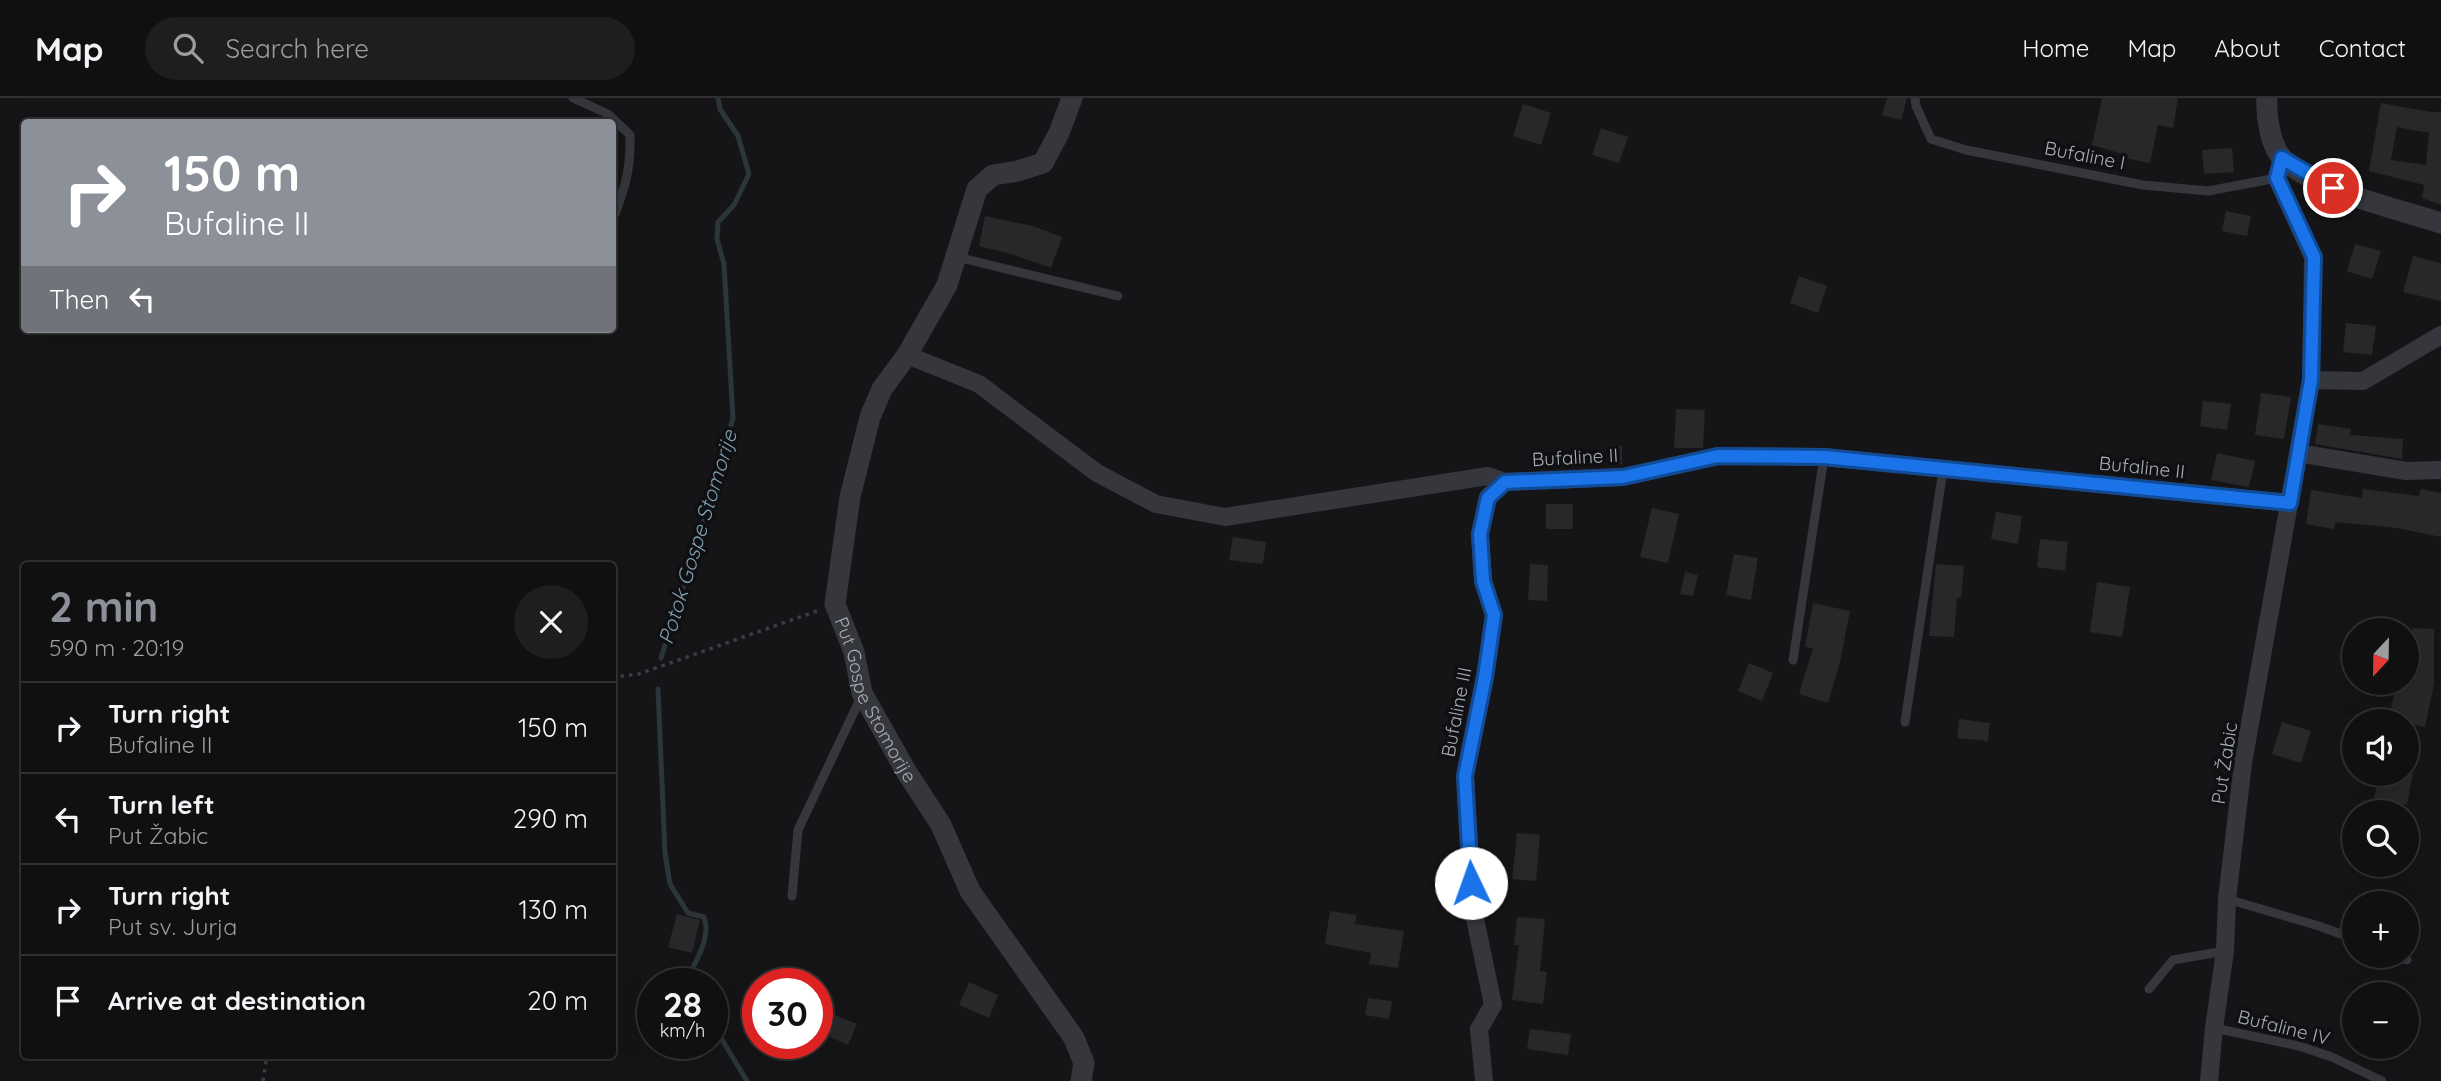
<!DOCTYPE html>
<meta charset="utf-8">
<style>
body{margin:0;font-family:Quicksand,sans-serif;background:#1e1e1f;color:#f1f3f6;height:100vh;display:flex;flex-direction:column;font-size:26px;white-space:nowrap}
*{box-sizing:border-box;margin:0}
p{font-size:23px;color:#9c9d9f}
.icon{flex:none;width:38px;height:38px;fill:none;stroke:currentColor;stroke-width:2;stroke-linecap:round;stroke-linejoin:round}
.map{position:relative;flex:1;overflow:hidden}
.panel{position:absolute;left:21px;top:464px;width:595px;height:497px;display:flex;flex-direction:column;background:#101011;border-radius:7px;box-shadow:0 7px 28px #0002,0 0 0 2px #303031}
.panel>*{flex:none}
.top-card{position:absolute;left:21px;top:21px;width:595px;height:214px;border-radius:7px;box-shadow:0 7px 28px #0002,0 0 0 2px #303031;background:#8c9099;color:#fff;overflow:hidden}
.needle{width:46px;rotate:202deg}
.fabs{position:absolute;left:2342px;top:520px;display:grid;gap:14px}
.fabs a{display:grid;place-items:center;width:77px;height:77px;border-radius:50%;background:#101011;box-shadow:0 7px 28px #0002,0 0 0 2px #303031;font-size:35px}
.speed{position:absolute;left:637px;top:870px;display:flex;gap:14px;font-size:35px;font-weight:700;text-align:center}
.speed>*{display:grid;place-content:center;width:91px;height:91px;border-radius:50%;background:#101011;box-shadow:0 7px 28px #0002,0 0 0 2px #303031;line-height:1}
.speed small{font-size:18px;font-weight:400}
.speed .limit{border:10px solid #d22;background:#fff;color:#111}
.pin{position:absolute;display:grid;place-items:center;width:60px;height:60px;color:#fff;margin:-30px;border:4px solid #fff;border-radius:50%;box-shadow:0 2px 7px #0007}
.me{position:absolute;width:77px;margin:-38px;rotate:357deg;stroke-linejoin:round;filter:drop-shadow(0 0 5px #0008)}
.turn{display:flex;align-items:center;gap:24px;height:147px;padding:0 28px;font-size:32px}
.turn .icon{width:91px;height:91px;stroke-width:2.5}
.turn b{display:block;font-size:49px;line-height:60px}
.then{display:flex;align-items:center;height:66px;padding:0 28px;background:#0003;gap:14px;font-size:26px}
.round{display:grid;place-items:center;flex:none;width:74px;height:74px;border-radius:37px;background:#1e1e1f}
.head{display:flex;align-items:center;justify-content:space-between;height:119px;padding:0 28px}
h1{font-size:42px;font-weight:700;line-height:52px;color:#8c9099}
ul{padding:0;list-style:none}
li{display:flex;align-items:center;gap:21px;height:91px;padding:0 28px;border-top:2px solid #303031}
li div{flex:1}
li b{display:block;font-size:26px}
li em{font-style:normal}
header{display:flex;align-items:center;gap:42px;box-sizing:border-box;height:98px;padding:0 35px;background:#101011;border-bottom:2px solid #303031}
header strong{font-size:33px}
nav{display:flex;gap:38px;margin-inline-start:auto;font-size:24px}
.search{width:490px;height:63px;background:#1e1e1f;display:flex;align-items:center;gap:18px;box-sizing:border-box;padding:0 24px;border-radius:38px;color:#9c9d9f;font-size:26px}
.map>svg:first-child{display:block}
.lines{fill:none;stroke-linecap:round;stroke-linejoin:round}
.stream{stroke:#2b353a;stroke-width:5}
.building{fill:#28282b;fill-rule:evenodd}
.path{stroke:#3c3e43;stroke-width:3.5;stroke-dasharray:3.5 5;stroke-linecap:butt}
.service{stroke:#36373c;stroke-width:9}
.minor{stroke:#36373c;stroke-width:18}
.tertiary{stroke:#36373c;stroke-width:21}
.route-casing{stroke:#114b97;stroke-width:18}
.route{stroke:#1a73e8;stroke-width:12}
.labels{text-anchor:middle;dominant-baseline:central;stroke-width:7;stroke-linejoin:round;paint-order:stroke}
.street-label{font-size:19px;fill:#a7adb7;stroke:#101012}
.water-label{font-size:21px;font-style:italic;fill:#7e9fb2;stroke:#101012}
</style>
<header>
<strong>Map</strong>
<div class="search"><svg class="icon" aria-label="search" viewBox="0 0 24 24"><circle cx="10" cy="10" r="6"/><path d="M15 15l6 6"/></svg>Search here</div>
<nav><a>Home</a><a>Map</a><a>About</a><a>Contact</a></nav>
</header>
<div class="map">
<svg width="2441" height="983" viewBox="0 0 2441 983">
<rect width="100%" height="100%" fill="#151517"/>
<g class="lines">
<path class="stream" d="M 661,560 L 710,403 L 733,320 L 724,166 L 717,141 L 718,124 L 734,107 L 749,76 L 738,38 L 720,11 L 718,0
M 658,591 L 665,755 L 670,786 L 688,815 L 704,819 C 712,840 694,867 684,886
M 712,925 L 747,983"/>
</g>
<path class="building" d="M 1887,0 L 1907,0 L 1901,22 L 1882,17 Z
M 2102,0 L 2178,0 L 2173,30 L 2158,27 L 2150,65 L 2125,60 L 2126,57 L 2092,47 Z
M 2381,5 L 2431,14 L 2441,14 L 2441,107 L 2422,100 L 2424,87 L 2369,73 ZM 2397,29 L 2429,35 L 2426,67 L 2391,62 Z
M 1523,6 L 1551,15 L 1541,47 L 1513,38 Z
M 1601,30 L 1628,39 L 1619,65 L 1592,57 Z
M 2232,50 L 2234,74 L 2204,76 L 2202,52 Z
M 2226,113 L 2251,118 L 2247,138 L 2222,133 Z
M 985,118 L 1033,128 L 1062,139 L 1051,170 L 1011,156 L 979,148 Z
M 2355,146 L 2381,153 L 2372,181 L 2347,173 Z
M 2413,158 L 2441,165 L 2441,203 L 2403,194 Z
M 1799,178 L 1827,188 L 1818,215 L 1790,205 Z
M 2346,225 L 2376,228 L 2372,257 L 2343,254 Z
M 2261,295 L 2291,299 L 2284,341 L 2255,337 Z
M 2203,303 L 2231,306 L 2227,332 L 2200,328 Z
M 1676,311 L 1705,312 L 1703,350 L 1674,350 Z
M 2318,326 L 2351,331 L 2350,337 L 2403,341 L 2402,361 L 2315,346 Z
M 1607,347 L 1622,348 L 1622,366 L 1607,366 Z
M 2217,355 L 2255,363 L 2249,389 L 2211,382 Z
M 2363,391 L 2419,398 L 2421,391 L 2441,395 L 2441,439 L 2397,430 L 2335,424 L 2334,431 L 2306,426 L 2311,392 L 2362,400 Z
M 1546,406 L 1573,406 L 1573,431 L 1546,431 Z
M 1652,410 L 1679,416 L 1668,465 L 1640,459 Z
M 1996,414 L 2022,418 L 2018,446 L 1991,441 Z
M 1233,439 L 1266,444 L 1263,466 L 1229,462 Z
M 2040,441 L 2068,444 L 2065,473 L 2037,469 Z
M 1734,456 L 1758,460 L 1751,502 L 1726,497 Z
M 1530,466 L 1548,467 L 1547,503 L 1528,502 Z
M 1936,466 L 1964,468 L 1961,500 L 1957,500 L 1954,539 L 1929,538 Z
M 1685,474 L 1698,477 L 1693,498 L 1680,496 Z
M 2097,484 L 2130,489 L 2122,539 L 2090,534 Z
M 1813,505 L 1850,513 L 1840,564 L 1828,605 L 1799,596 L 1813,550 L 1805,549 Z
M 2412,530 L 2434,531 L 2434,586 L 2425,629 L 2406,625 L 2406,623 L 2389,622 L 2396,584 L 2406,584 L 2406,581 L 2411,582 Z
M 1749,565 L 1773,575 L 1762,603 L 1738,593 Z
M 1959,621 L 1990,625 L 1988,643 L 1957,640 Z
M 2282,624 L 2311,633 L 2301,665 L 2272,656 Z
M 2379,676 L 2413,676 L 2407,707 L 2374,700 Z
M 1517,735 L 1540,737 L 1536,783 L 1512,781 Z
M 1330,813 L 1357,817 L 1355,826 L 1404,833 L 1398,870 L 1369,866 L 1371,855 L 1325,846 Z
M 677,816 L 700,822 L 692,855 L 668,849 Z
M 1517,819 L 1545,821 L 1540,873 L 1547,874 L 1543,906 L 1512,902 L 1519,847 L 1514,847 Z
M 969,884 L 998,897 L 989,920 L 959,907 Z
M 1368,900 L 1392,903 L 1389,921 L 1365,917 Z
M 835,917 L 857,926 L 848,947 L 826,937 Z
M 1530,931 L 1571,936 L 1568,957 L 1527,951 Z"/>
<g class="lines">
<path class="path" d="M 612,579 L 639,576 L 817,513
M 263,983 L 267,957"/>
<path class="service" d="M 573,0 L 608,16 L 630,37 C 631,70 625,92 612,123
M 1915,0 L 1916,8 L 1931,41 L 1966,52 L 2143,87 L 2208,93 L 2277,80
M 957,159 L 1118,198
M 1793,562 L 1824,359
M 1905,624 L 1943,372
M 792,798 L 798,732 L 862,597
M 2227,801 L 2319,828 L 2354,841
M 2396,858 L 2407,862
M 2149,891 L 2173,862 L 2225,853
M 2214,930 L 2299,948 L 2332,959 L 2382,983"/>
<path class="minor" d="M 907,257 L 979,286 L 1097,375 L 1156,406 L 1225,419 L 1488,378 L 1505,384 L 1623,379 L 1718,358 L 1824,359 L 2290,405
M 2311,282 L 2363,283 L 2441,237
M 2298,355 L 2406,373 L 2441,372
M 1484,983 L 1479,931 L 1493,907 L 1473,811 L 1465,678 L 1485,579 L 1494,517 L 1483,483 L 1480,436 L 1488,399 L 1505,384
M 2209,983 L 2214,930 L 2225,853 L 2227,801 L 2243,665 L 2311,282 L 2313,159 L 2277,80 L 2282,60"/>
<g class="tertiary">
<path id="s1" d="M 1072,0 L 1059,35 L 1043,65 L 1018,73 L 993,77 L 977,91 L 947,187 L 907,257 L 882,291 L 870,319 L 850,399 L 835,506 L 854,554 L 862,595 L 906,673 L 941,727 L 970,793 L 1074,940 L 1084,965 L 1081,983"/>
<path d="M 2267,0 C 2266,18 2270,49 2284,62 C 2320,94 2395,110 2441,125"/>
</g>
</g>
<g class="lines">
<g class="route-casing">
<path id="route" d="M 1471,785 L 1465,678 L 1485,579 L 1494,517 L 1483,483 L 1480,436 L 1488,400 L 1505,384 L 1623,379 L 1718,358 L 1824,359 L 2290,405 L 2311,282 L 2314,159 L 2277,80 L 2282,60 L 2333,90"/>
</g>
<use href="#route" class="route"/>
</g>
<g class="labels">
<g class="street-label">
<text transform="translate(2085 57) rotate(11)">Bufaline I</text>
<text transform="translate(1575 359) rotate(-3)">Bufaline II</text>
<text transform="translate(2142 369) rotate(6)">Bufaline II</text>
<text stroke="none"><textPath href="#s1" startOffset="693">Put Gospe Stomorije</textPath></text>
<text transform="translate(1456 614) rotate(-79)">Bufaline III</text>
<text transform="translate(2224 665) rotate(-81)">Put Žabic</text>
<text transform="translate(2284 929) rotate(14)">Bufaline IV</text>
</g>
<g class="water-label">
<text transform="translate(697 439) rotate(-73)">Potok Gospe Stomorije</text>
</g>
</g>
</svg>
<div class="fabs">
<a><svg class="needle" viewBox="-14 -14 28 28"><path d="M0-13l5 13h-10z" fill="#e53935"/><path d="M0 13l5-13h-10z" fill="#9c9d9f"/></svg></a>
<a><svg class="icon" aria-label="sound" viewBox="0 0 24 24"><path d="M4 9h4l5-4v14l-5-4H4zM17 9q2 3 0 6"/></svg></a>
<a><svg class="icon" aria-label="search" viewBox="0 0 24 24"><circle cx="10" cy="10" r="6"/><path d="M15 15l6 6"/></svg></a>
<a>+</a>
<a>−</a>
</div>
<div class="speed"><div>28<small>km/h</small></div><div class="limit">30</div></div>
<div class="pin" style="left:2333px;top:90px;background:#d93025"><svg class="icon" aria-label="arrive" viewBox="0 0 24 24"><path d="M6 21V4h12l-3 4 3 4H6"/></svg></div>
<svg class="me" style="left:1471px;top:785px" viewBox="-20 -20 40 40"><circle r="19" fill="#fff"/><path d="M0-13L10 11 0 6-10 11z" fill="#1a73e8"/></svg>
<div class="top-card">
<div class="turn"><svg class="icon" aria-label="right" viewBox="0 0 24 24"><path d="M7 20v-9h11M14 6l5 5-5 5"/></svg><div><b>150 m</b>Bufaline II</div></div>
<div class="then">Then<svg class="icon" aria-label="left" viewBox="0 0 24 24"><path d="M17 20v-9H6M10 6l-5 5 5 5"/></svg></div>
</div>
<section class="panel">
<div class="head"><div><h1>2 min</h1><p>590 m · 20:19</p></div><a class="round"><svg class="icon" aria-label="close" viewBox="0 0 24 24"><path d="M6 6l12 12M18 6L6 18"/></svg></a></div>
<ul>
<li><svg class="icon" aria-label="right" viewBox="0 0 24 24"><path d="M7 20v-9h11M14 6l5 5-5 5"/></svg><div><b>Turn right</b><p>Bufaline II</p></div><em>150 m</em></li>
<li><svg class="icon" aria-label="left" viewBox="0 0 24 24"><path d="M17 20v-9H6M10 6l-5 5 5 5"/></svg><div><b>Turn left</b><p>Put Žabic</p></div><em>290 m</em></li>
<li><svg class="icon" aria-label="right" viewBox="0 0 24 24"><path d="M7 20v-9h11M14 6l5 5-5 5"/></svg><div><b>Turn right</b><p>Put sv. Jurja</p></div><em>130 m</em></li>
<li><svg class="icon" aria-label="arrive" viewBox="0 0 24 24"><path d="M6 21V4h12l-3 4 3 4H6"/></svg><div><b>Arrive at destination</b></div><em>20 m</em></li>
</ul>
</section>
</div>
